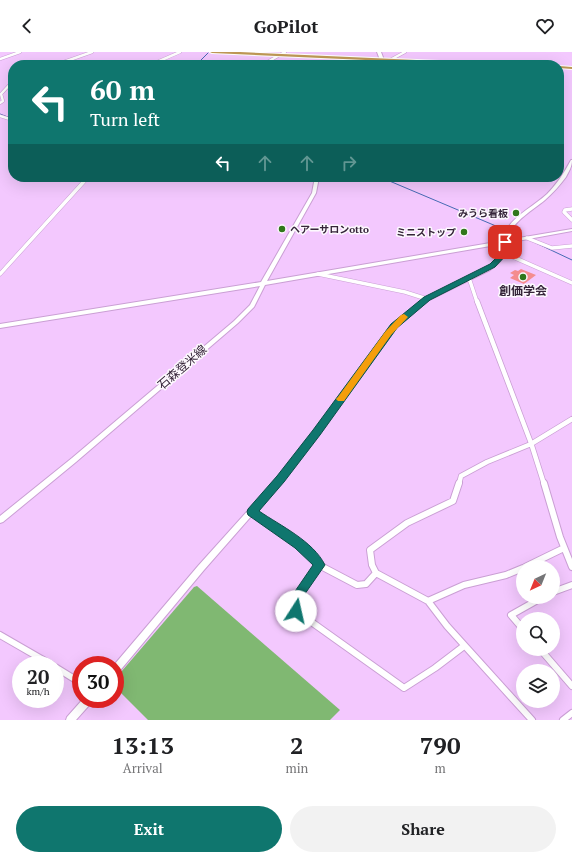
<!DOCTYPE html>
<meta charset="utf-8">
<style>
body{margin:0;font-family:"PT Serif","Noto Sans JP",serif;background:#f2f2f2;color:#202124;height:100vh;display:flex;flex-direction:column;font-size:15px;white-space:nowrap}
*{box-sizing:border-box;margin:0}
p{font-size:13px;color:#757577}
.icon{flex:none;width:22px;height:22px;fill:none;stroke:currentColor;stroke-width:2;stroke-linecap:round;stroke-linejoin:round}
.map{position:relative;height:668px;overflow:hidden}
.side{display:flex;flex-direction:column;background:#fff;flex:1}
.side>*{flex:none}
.hud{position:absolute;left:8px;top:8px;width:556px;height:122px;border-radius:16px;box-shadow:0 4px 16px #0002;background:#0f766e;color:#fff;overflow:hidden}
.needle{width:26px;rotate:223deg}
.tools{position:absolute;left:516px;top:508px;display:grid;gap:8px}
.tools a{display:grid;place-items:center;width:44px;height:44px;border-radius:50%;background:#fff;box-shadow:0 4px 16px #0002;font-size:20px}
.speed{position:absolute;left:12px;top:604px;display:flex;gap:8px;font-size:20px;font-weight:700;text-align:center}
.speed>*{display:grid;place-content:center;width:52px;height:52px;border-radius:50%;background:#fff;box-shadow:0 4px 16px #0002;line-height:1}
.speed small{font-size:10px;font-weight:400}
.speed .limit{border:6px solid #d22;background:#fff;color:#111}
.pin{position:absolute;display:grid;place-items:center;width:34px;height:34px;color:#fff;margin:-17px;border-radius:8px;box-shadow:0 2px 6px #0006}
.me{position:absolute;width:44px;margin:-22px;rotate:10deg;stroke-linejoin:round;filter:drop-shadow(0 0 3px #0008)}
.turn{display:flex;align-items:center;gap:14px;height:84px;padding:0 16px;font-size:18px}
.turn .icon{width:52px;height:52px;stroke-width:2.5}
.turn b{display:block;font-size:28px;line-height:34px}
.lanes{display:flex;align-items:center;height:38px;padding:0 16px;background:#0003;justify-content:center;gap:20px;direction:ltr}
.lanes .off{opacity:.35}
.eta{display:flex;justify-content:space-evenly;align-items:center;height:68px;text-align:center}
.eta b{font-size:24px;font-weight:800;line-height:28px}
.cta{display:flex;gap:8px;margin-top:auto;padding:8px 16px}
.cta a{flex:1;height:46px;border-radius:24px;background:#0f766e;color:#fff;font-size:16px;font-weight:800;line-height:46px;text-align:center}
.cta a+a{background:#f2f2f2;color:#202124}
header{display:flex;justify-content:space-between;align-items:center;height:52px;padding:0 16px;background:#fff;font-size:18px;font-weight:800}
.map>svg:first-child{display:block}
.green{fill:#80b872}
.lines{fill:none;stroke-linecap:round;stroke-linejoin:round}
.stream{stroke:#466bb4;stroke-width:1}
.building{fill:#f48c8e}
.street-far3-casing{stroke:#ca9fd4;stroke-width:3.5}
.street-far2-casing{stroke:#ca9fd4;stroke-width:4.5}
.street-far1-casing{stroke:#ca9fd4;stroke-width:6}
.street-casing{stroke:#ca9fd4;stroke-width:8}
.secondary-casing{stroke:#ca9fd4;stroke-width:2}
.highway-casing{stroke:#fff;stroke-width:2}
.street-far3{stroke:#fff;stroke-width:2.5}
.street-far2{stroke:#fff;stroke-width:3.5}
.street-far1{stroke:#fff;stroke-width:4.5}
.street{stroke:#fff;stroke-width:6}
.secondary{fill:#fff;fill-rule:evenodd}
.highway{fill:#bf9856;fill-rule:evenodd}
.route{fill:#0f766e;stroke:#0a4d48}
.slow{fill:#f59e0b}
.poi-dot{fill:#30771b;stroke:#fdf9fe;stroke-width:1.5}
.labels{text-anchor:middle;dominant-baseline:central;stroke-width:3;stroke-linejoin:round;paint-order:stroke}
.far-poi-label{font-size:10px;font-weight:bold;fill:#352439;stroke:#fdf9fe;text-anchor:end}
.poi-label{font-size:12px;font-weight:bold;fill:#352439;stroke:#fdf9fe}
.street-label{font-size:12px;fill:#352439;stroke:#fdf9fe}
</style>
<header><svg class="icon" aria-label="back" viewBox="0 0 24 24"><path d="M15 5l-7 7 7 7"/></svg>GoPilot<svg class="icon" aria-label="heart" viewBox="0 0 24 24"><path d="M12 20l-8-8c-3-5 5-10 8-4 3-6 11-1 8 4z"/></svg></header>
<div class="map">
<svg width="572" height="668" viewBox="0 0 572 668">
<rect width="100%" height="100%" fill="#f3c8fe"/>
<path class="green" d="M 197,534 L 340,658 L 330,668 L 148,668 L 115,635 L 115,627 L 194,535 Z"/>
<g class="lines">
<path class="stream" d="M 196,13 L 208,1
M 0,62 L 13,67
M 380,125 L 503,177
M 515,182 L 520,184
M 536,191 L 572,208"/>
</g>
<path class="building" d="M 521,217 L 536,223 L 524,232 L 510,226 L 514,223 L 510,221 L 515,218 L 518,219 Z"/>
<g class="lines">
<g class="street-far3-casing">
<path id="street-far3" d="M 0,7 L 20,0
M 390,8 L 405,0
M 55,13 L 92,0
M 150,13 L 180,0
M 262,13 L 285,0
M 0,51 L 3,49 L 1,42 L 13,29
M 0,64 L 13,68"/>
</g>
<g class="street-far2-casing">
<path id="street-far2" d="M 572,157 L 565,158 L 564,160 L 572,168
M 527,186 L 552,196 L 572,194
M 504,201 L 572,231
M 0,222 L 88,125
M 318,222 L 405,240 L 427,247
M 469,226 L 477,250"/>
</g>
<g class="street-far1-casing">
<path id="street-far1" d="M 477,249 L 531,391 L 544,432
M 459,432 L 461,424 L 487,410 L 531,392 L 572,367"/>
</g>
<g class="street-casing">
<path id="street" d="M 459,431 L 453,449 L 407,471 L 370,498 L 372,513 L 376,521 L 428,549 L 447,574 L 532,668
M 544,431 L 560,485 L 572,515
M 252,460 L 299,491 L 315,506 L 319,513 L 357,533 L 366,532 L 376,521
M 319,513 L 295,548 L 294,554 L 296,559 L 404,636 L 435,616 L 464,594
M 525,515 L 564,496
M 553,540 L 572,533
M 428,549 L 464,533 L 506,523 L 523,516
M 523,577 L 511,563 L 543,545
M 0,583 L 52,613
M 540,597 L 572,634
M 55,615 L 81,631
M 563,668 L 572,661"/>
</g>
<g class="secondary-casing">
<path id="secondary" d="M 377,0 L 381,0 L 384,8 L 378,13 L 374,13 L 380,8 Z
M 571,108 L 572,108 C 572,115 569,119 566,125 C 560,133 553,141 545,148 C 532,159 511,170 507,188 L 572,177 L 572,179 L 507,191 C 506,205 501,210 490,218 L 429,248 L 396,275 L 319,382 L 282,429 L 204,518 L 118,621 L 115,622 L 115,613 L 114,613 L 198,514 L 278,425 L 315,378 L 392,273 L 425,246 L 486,216 C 496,209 501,204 502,192 L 265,233 L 254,255 L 238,271 L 76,410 L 3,470 L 0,471 L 0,464 L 72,406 L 234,269 L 250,253 L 260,234 L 0,276 L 0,272 L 261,230 L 312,141 L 315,125 L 319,125 L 316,141 L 267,229 L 502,189 C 506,167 532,156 547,142 C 557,132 564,121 571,108 Z
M 83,647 L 93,647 L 92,650 L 76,668 L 66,668 L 67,665 Z"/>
</g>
<g class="highway-casing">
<path id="highway" d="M 210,0 L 240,0 L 506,12 L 508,13 L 477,13 L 212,1 Z
M 559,14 L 572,15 L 572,17 L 559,16 Z"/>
</g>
<use href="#street-far3" class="street-far3"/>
<use href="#street-far2" class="street-far2"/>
<use href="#street-far1" class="street-far1"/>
<use href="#street" class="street"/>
<use href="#secondary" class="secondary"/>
<use href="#highway" class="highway"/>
</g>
<path class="route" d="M 502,188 L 507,188 L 508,190 L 508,201 L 495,215 L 430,248 L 397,276 L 320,383 L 284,430 L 259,459 C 281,474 313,489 325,513 L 300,549 L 300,554 L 302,559 L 300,562 L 296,564 L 292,562 L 288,554 L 289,548 L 313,513 L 295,496 L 248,463 L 247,460 L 248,457 L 277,424 L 313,378 L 391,272 L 424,245 L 490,212 L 501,201 Z"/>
<path class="slow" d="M 404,262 L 408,265 L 391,283 L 344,349 L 338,349 L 336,347 L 338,345 L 385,280 L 401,263 Z"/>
<g class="poi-dot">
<circle cx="516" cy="161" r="4"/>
<circle cx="282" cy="177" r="4"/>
<circle cx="464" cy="180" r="4"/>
<circle cx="523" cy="225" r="4"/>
</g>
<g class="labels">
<g class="far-poi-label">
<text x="508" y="161">みうら看板</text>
<text x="290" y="177" text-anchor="start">ヘアーサロンotto</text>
<text x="456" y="180">ミニストップ</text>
</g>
<g class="poi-label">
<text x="523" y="238">創価学会</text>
</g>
<g class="street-label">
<text transform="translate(182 315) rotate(-41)">石森登米線</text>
</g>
</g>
</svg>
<div class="tools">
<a><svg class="needle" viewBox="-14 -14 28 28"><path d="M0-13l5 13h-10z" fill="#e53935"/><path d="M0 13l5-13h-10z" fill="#757577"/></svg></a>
<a><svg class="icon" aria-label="search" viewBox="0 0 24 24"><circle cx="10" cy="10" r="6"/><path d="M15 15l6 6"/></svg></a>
<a><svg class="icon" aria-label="layers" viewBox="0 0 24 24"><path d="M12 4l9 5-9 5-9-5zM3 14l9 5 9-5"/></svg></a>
</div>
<div class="speed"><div>20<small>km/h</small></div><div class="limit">30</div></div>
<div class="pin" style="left:505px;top:190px;background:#d93025"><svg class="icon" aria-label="arrive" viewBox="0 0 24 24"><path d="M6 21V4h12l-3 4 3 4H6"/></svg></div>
<svg class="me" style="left:296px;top:559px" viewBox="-20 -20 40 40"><circle r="19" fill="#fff"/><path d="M0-13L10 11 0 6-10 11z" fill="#0f766e"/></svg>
<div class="hud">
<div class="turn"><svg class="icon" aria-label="left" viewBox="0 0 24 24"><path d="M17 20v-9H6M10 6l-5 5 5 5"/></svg><div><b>60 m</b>Turn left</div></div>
<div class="lanes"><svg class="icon" aria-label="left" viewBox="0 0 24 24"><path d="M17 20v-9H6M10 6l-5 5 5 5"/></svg><svg class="icon off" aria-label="ahead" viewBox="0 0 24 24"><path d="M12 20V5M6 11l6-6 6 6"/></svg><svg class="icon off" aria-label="ahead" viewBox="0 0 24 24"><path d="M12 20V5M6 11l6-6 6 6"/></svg><svg class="icon off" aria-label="right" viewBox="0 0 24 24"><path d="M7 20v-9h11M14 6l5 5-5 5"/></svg></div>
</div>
</div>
<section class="side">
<div class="eta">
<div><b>13:13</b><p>Arrival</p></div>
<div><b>2</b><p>min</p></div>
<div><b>790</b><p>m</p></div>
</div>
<div class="cta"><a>Exit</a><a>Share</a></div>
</section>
